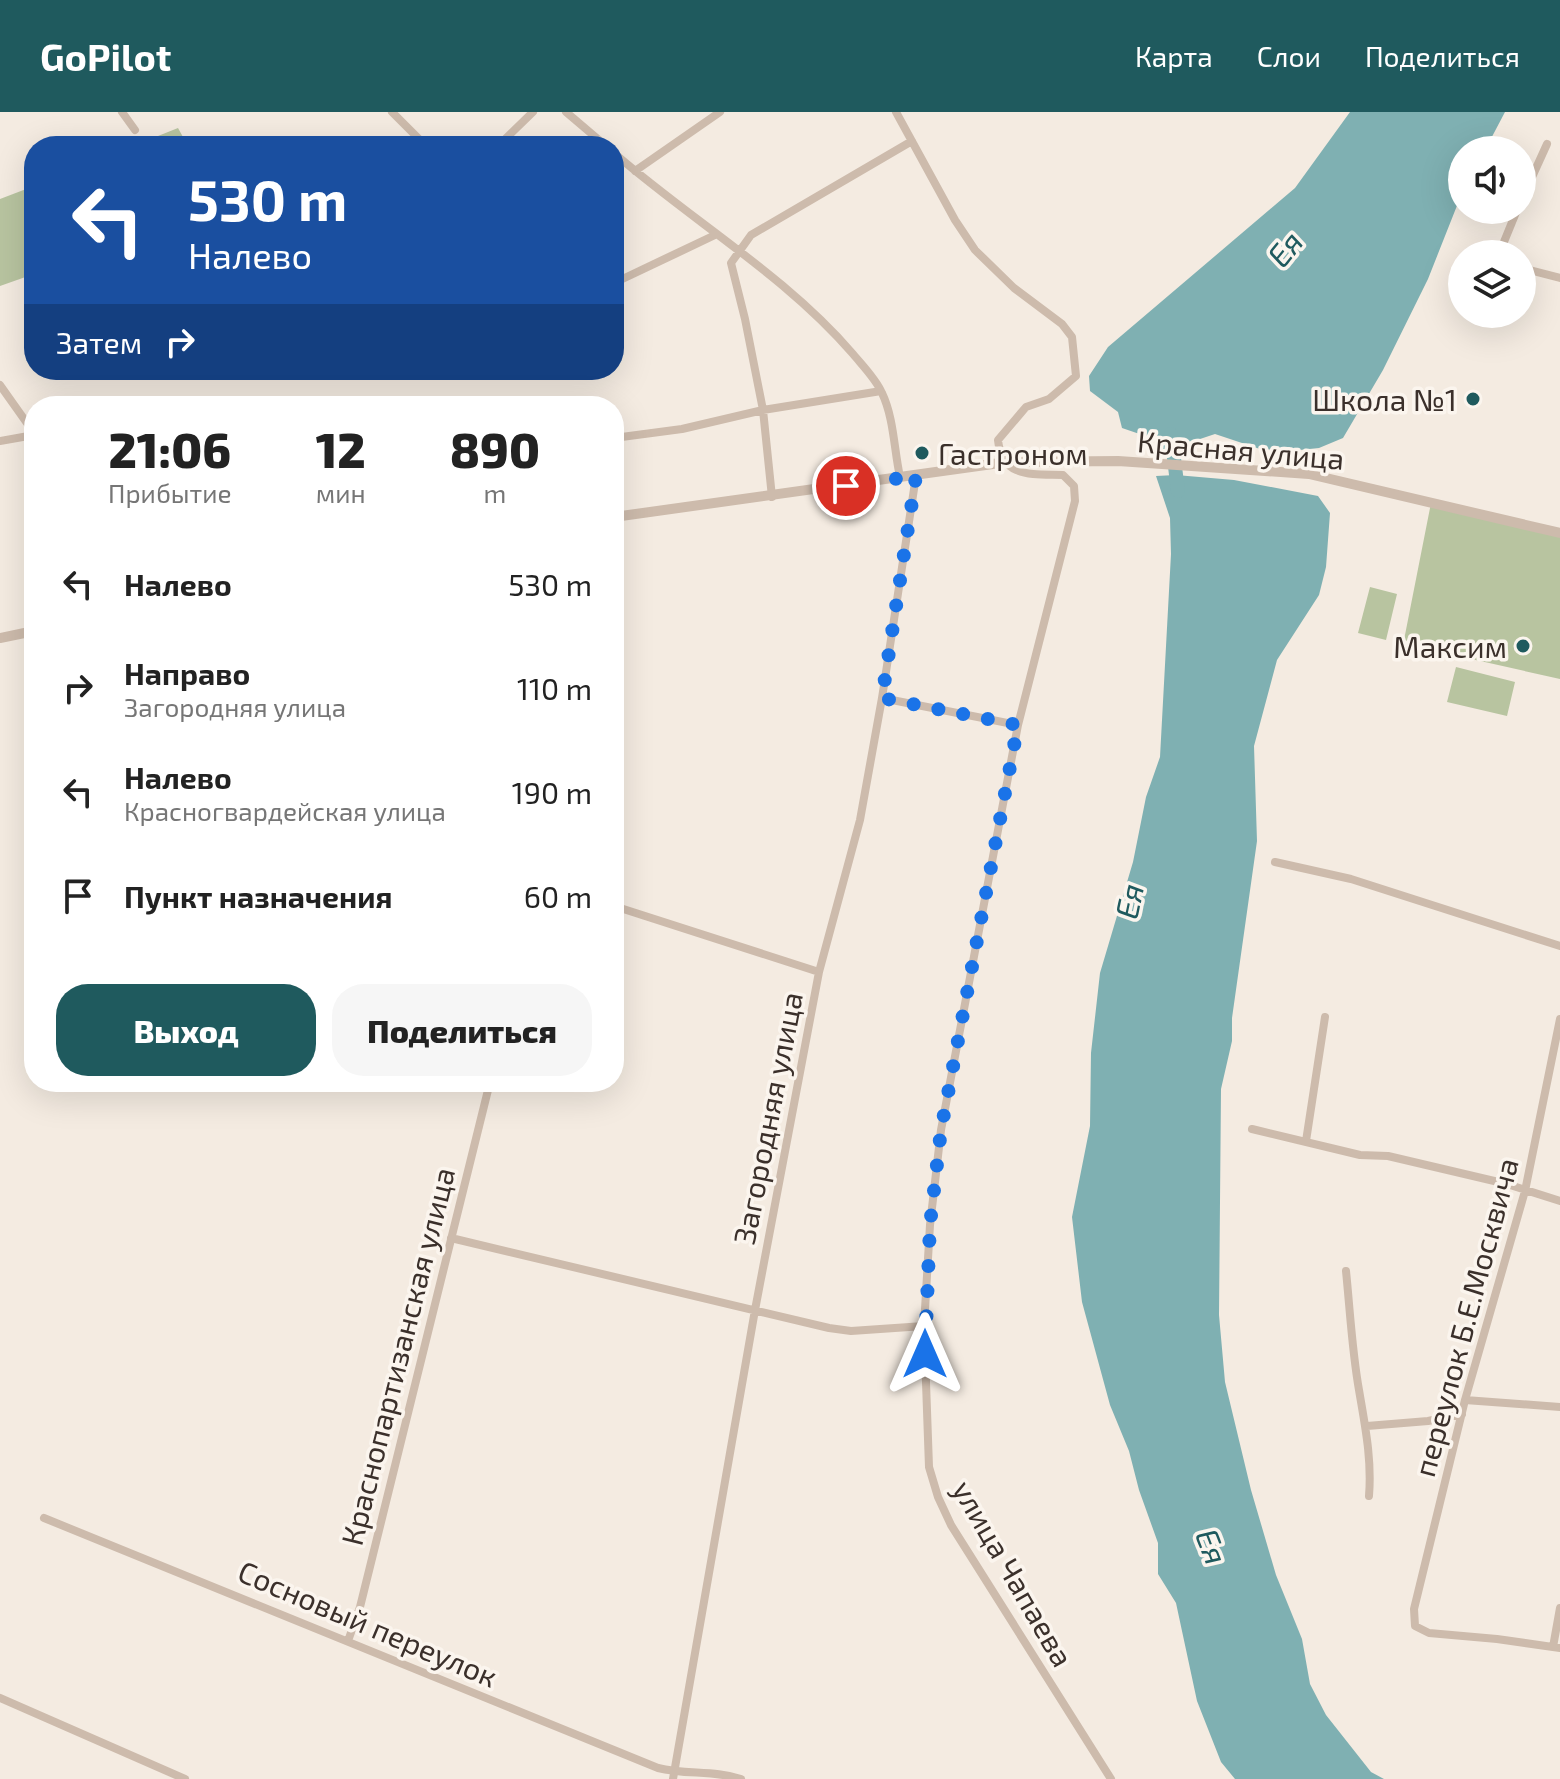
<!DOCTYPE html>
<html lang="ru">
<meta charset="utf-8">
<style>
body{margin:0;font-family:"Exo 2",sans-serif;background:#f6f6f6;color:#222;height:100vh;display:flex;flex-direction:column;font-size:30px;white-space:nowrap}
*{box-sizing:border-box;margin:0}
p{font-size:26px;color:#767676}
.icon{flex:none;width:44px;height:44px;fill:none;stroke:currentColor;stroke-width:2;stroke-linecap:round;stroke-linejoin:round}
.map{position:relative;flex:1;overflow:hidden}
.panel{position:absolute;left:24px;top:284px;width:600px;height:696px;display:flex;flex-direction:column;background:#fff;border-radius:32px;box-shadow:0 8px 32px #0002}
.panel>*{flex:none}
.top-card{position:absolute;left:24px;top:24px;width:600px;height:244px;border-radius:32px;box-shadow:0 8px 32px #0002;background:#1a4fa0;color:#fff;overflow:hidden}
.fabs{position:absolute;left:1448px;top:24px;display:grid;gap:16px}
.fabs a{display:grid;place-items:center;width:88px;height:88px;border-radius:50%;background:#fff;box-shadow:0 8px 32px #0002;font-size:40px}
.pin{position:absolute;display:grid;place-items:center;width:68px;height:68px;color:#fff;margin:-34px;border:4px solid #fff;border-radius:50%;box-shadow:0 2px 8px #0007}
.me{position:absolute;width:88px;margin:-44px;rotate:0deg;stroke-linejoin:round;filter:drop-shadow(0 0 6px #0008)}
.turn{display:flex;align-items:center;gap:28px;height:168px;padding:0 32px;font-size:36px}
.turn .icon{width:104px;height:104px;stroke-width:2.5}
.turn b{display:block;font-size:56px;line-height:68px}
.then{display:flex;align-items:center;height:76px;padding:0 32px;background:#0003;gap:16px;font-size:30px}
.eta{display:flex;justify-content:space-evenly;align-items:center;height:136px;text-align:center}
.eta b{font-size:48px;font-weight:800;line-height:56px}
.action{display:flex;gap:16px;margin-top:auto;padding:16px 32px}
.action a{flex:1;height:92px;border-radius:32px;background:#1f5a5e;color:#fff;font-size:32px;font-weight:800;line-height:92px;text-align:center}
.action a+a{background:#f6f6f6;color:#222}
ul{padding:0;list-style:none}
li{display:flex;align-items:center;gap:24px;height:104px;padding:0 32px}
li div{flex:1}
li b{display:block;font-size:30px}
li em{font-style:normal}
header{display:flex;align-items:center;gap:48px;box-sizing:border-box;height:112px;padding:0 40px;background:#1f5a5e;color:#fff}
header strong{font-size:38px}
nav{display:flex;gap:44px;margin-inline-start:auto;font-size:28px}
.map>svg:first-child{display:block}
.green{fill:#b8c4a0}
.water{fill:#7fb0b2}
.lines{fill:none;stroke-linecap:round;stroke-linejoin:round}
.river{stroke:#7fb0b2;stroke-width:14}
.minor{stroke:#cdbbac;stroke-width:8}
.tertiary{stroke:#cdbbac;stroke-width:10}
.route{stroke:#1a73e8;stroke-width:14;stroke-dasharray:0 25.2}
.poi-dot{fill:#1f5a5e;stroke:#fbf5ee;stroke-width:3}
.labels{text-anchor:middle;dominant-baseline:central;stroke-width:7;stroke-linejoin:round;paint-order:stroke}
.poi-label{font-size:30px;fill:#3b302b;stroke:#fbf5ee;text-anchor:end}
.street-label{font-size:30px;fill:#3b302b;stroke:#fbf5ee}
.water-label{font-size:32px;font-style:italic;fill:#1f5a5e;stroke:#fbf5ee}
</style>
<header>
<strong>GoPilot</strong>
<nav><a>Карта</a><a>Слои</a><a>Поделиться</a></nav>
</header>
<div class="map">
<svg width="1560" height="1667" viewBox="0 0 1560 1667">
<rect width="100%" height="100%" fill="#f4ebe1"/>
<path class="green" d="M 178,16 L 188,34 L 133,34 Z
M 34,74 L 34,162 L 0,174 L 0,87 Z
M 1431,391 L 1560,424 L 1560,567 L 1449,542 L 1404,528 Z
M 1370,475 L 1397,482 L 1386,528 L 1358,521 Z
M 1456,555 L 1515,570 L 1507,604 L 1447,590 Z"/>
<path class="water" d="M 1350,0 L 1505,0 L 1485,38 L 1462,38 L 1462,81 L 1428,167 L 1383,258 L 1343,326 L 1319,336 L 1290,339 L 1260,337 L 1215,322 L 1191,330 L 1184,341 L 1165,342 L 1160,329 L 1122,316 L 1118,300 L 1090,279 L 1089,264 L 1108,235 L 1295,76 Z
M 1176,363 L 1234,368 L 1318,384 L 1330,401 L 1326,455 L 1319,483 L 1277,548 L 1254,634 L 1257,729 L 1232,906 L 1232,929 L 1221,977 L 1219,1203 L 1225,1270 L 1251,1378 L 1276,1463 L 1302,1527 L 1310,1572 L 1326,1603 L 1371,1660 L 1384,1667 L 1235,1667 L 1221,1650 L 1197,1589 L 1176,1491 L 1158,1462 L 1158,1431 L 1139,1378 L 1129,1339 L 1110,1293 L 1082,1190 L 1072,1105 L 1090,1014 L 1091,941 L 1100,861 L 1133,750 L 1146,685 L 1160,645 L 1171,442 L 1170,406 L 1156,364 Z"/>
<g class="lines">
<path class="river" d="M 1171,322 L 1178,379"/>
<path class="minor" d="M 122,0 L 135,18
M 392,0 L 426,34
M 566,0 L 606,34
M 896,0 L 955,108 L 975,138 L 1014,176 L 1062,212 L 1072,225 L 1076,264 L 1049,287 L 1026,295 L 998,328 C 1002,367 1033,362 1063,363 L 1074,374 L 1075,389 L 1018,613 L 941,1018 L 930,1113 L 924,1214 L 929,1355 L 938,1385 L 951,1413 L 1111,1667
M 498,34 L 533,0
M 614,41 C 692,109 785,163 853,242 C 863,254 876,267 882,281 C 894,306 894,338 900,365
M 635,59 L 720,0
M 1522,87 L 1547,32
M 1499,142 L 1517,98
M 1522,156 L 1560,166
M 614,171 L 715,123
M 423,261 L 429,258
M 0,273 L 34,321
M 614,326 L 682,317 L 763,298 L 881,279
M 0,329 L 34,323
M 772,385 L 763,298 L 745,207 L 731,151 L 751,123 L 912,29
M 882,586 L 1018,613
M 1275,750 L 1351,767 L 1560,834
M 614,794 L 819,860
M 1560,907 L 1525,1079 L 1465,1288 L 1414,1497 L 1415,1514 L 1429,1521 L 1497,1527 L 1560,1536
M 1252,1017 L 1360,1043 L 1388,1044 L 1507,1072 L 1560,1089
M 1306,1029 L 1325,905
M 451,1126 L 829,1216 L 851,1219 L 924,1214
M 1346,1159 C 1350,1198 1352,1239 1359,1278 C 1365,1314 1372,1347 1369,1384
M 1465,1288 L 1560,1295
M 1367,1314 L 1428,1309 L 1462,1302
M 44,1406 L 658,1656 C 686,1663 714,1658 741,1667
M 348,1529 L 360,1495 L 490,970
M 1553,1535 L 1560,1496
M 0,1586 L 185,1667
M 673,1667 L 755,1198 L 819,860 L 860,708 L 882,586 L 916,364"/>
<path class="tertiary" d="M 614,405 L 1007,350 L 1118,349 L 1309,362 L 1560,421
M 0,526 L 34,519"/>
</g>
<g class="lines">
<path class="route" d="M 846,374 L 916,364 L 882,586 L 1018,613 L 941,1018 L 930,1113 L 925,1242"/>
</g>
<g class="poi-dot">
<circle cx="1473" cy="287" r="8"/>
<circle cx="922" cy="341" r="8"/>
<circle cx="1523" cy="534" r="8"/>
</g>
<g class="labels">
<g class="poi-label">
<text x="1457" y="287">Школа №1</text>
<text x="938" y="341" text-anchor="start">Гастроном</text>
<text x="1507" y="534">Максим</text>
</g>
<g class="street-label">
<text transform="translate(1241 337) rotate(5)">Красная улица</text>
<text transform="translate(767 1006) rotate(-79)">Загородняя улица</text>
<text transform="translate(1465 1205) rotate(-75)">переулок Б.Е.Москвича</text>
<text transform="translate(397 1244) rotate(-76)">Краснопартизанская улица</text>
<text transform="translate(1014 1461) rotate(60)">улица Чапаева</text>
<text transform="translate(368 1511) rotate(23)">Сосновый переулок</text>
</g>
<g class="water-label">
<text transform="translate(1284 136) rotate(-51)">Ея</text>
<text transform="translate(1128 789) rotate(-78)">Ея</text>
<text transform="translate(1213 1434) rotate(69)">Ея</text>
</g>
</g>
</svg>
<div class="fabs">
<a><svg class="icon" aria-label="sound" viewBox="0 0 24 24"><path d="M4 9h4l5-4v14l-5-4H4zM17 9q2 3 0 6"/></svg></a>
<a><svg class="icon" aria-label="layers" viewBox="0 0 24 24"><path d="M12 4l9 5-9 5-9-5zM3 14l9 5 9-5"/></svg></a>
</div>
<div class="pin" style="left:846px;top:374px;background:#d93025"><svg class="icon" aria-label="arrive" viewBox="0 0 24 24"><path d="M6 21V4h12l-3 4 3 4H6"/></svg></div>
<svg class="me" style="left:925px;top:1242px" viewBox="-20 -20 40 40"><path d="M0-17L14 15 0 8-14 15z" fill="#1a73e8" stroke="#fff" stroke-width="4"/></svg>
<div class="top-card">
<div class="turn"><svg class="icon" aria-label="left" viewBox="0 0 24 24"><path d="M17 20v-9H6M10 6l-5 5 5 5"/></svg><div><b>530 m</b>Налево</div></div>
<div class="then">Затем<svg class="icon" aria-label="right" viewBox="0 0 24 24"><path d="M7 20v-9h11M14 6l5 5-5 5"/></svg></div>
</div>
<section class="panel">
<div class="eta">
<div><b>21:06</b><p>Прибытие</p></div>
<div><b>12</b><p>мин</p></div>
<div><b>890</b><p>m</p></div>
</div>
<ul>
<li><svg class="icon" aria-label="left" viewBox="0 0 24 24"><path d="M17 20v-9H6M10 6l-5 5 5 5"/></svg><div><b>Налево</b></div><em>530 m</em></li>
<li><svg class="icon" aria-label="right" viewBox="0 0 24 24"><path d="M7 20v-9h11M14 6l5 5-5 5"/></svg><div><b>Направо</b><p>Загородняя улица</p></div><em>110 m</em></li>
<li><svg class="icon" aria-label="left" viewBox="0 0 24 24"><path d="M17 20v-9H6M10 6l-5 5 5 5"/></svg><div><b>Налево</b><p>Красногвардейская улица</p></div><em>190 m</em></li>
<li><svg class="icon" aria-label="arrive" viewBox="0 0 24 24"><path d="M6 21V4h12l-3 4 3 4H6"/></svg><div><b>Пункт назначения</b></div><em>60 m</em></li>
</ul>
<div class="action"><a>Выход</a><a>Поделиться</a></div>
</section>
</div>
